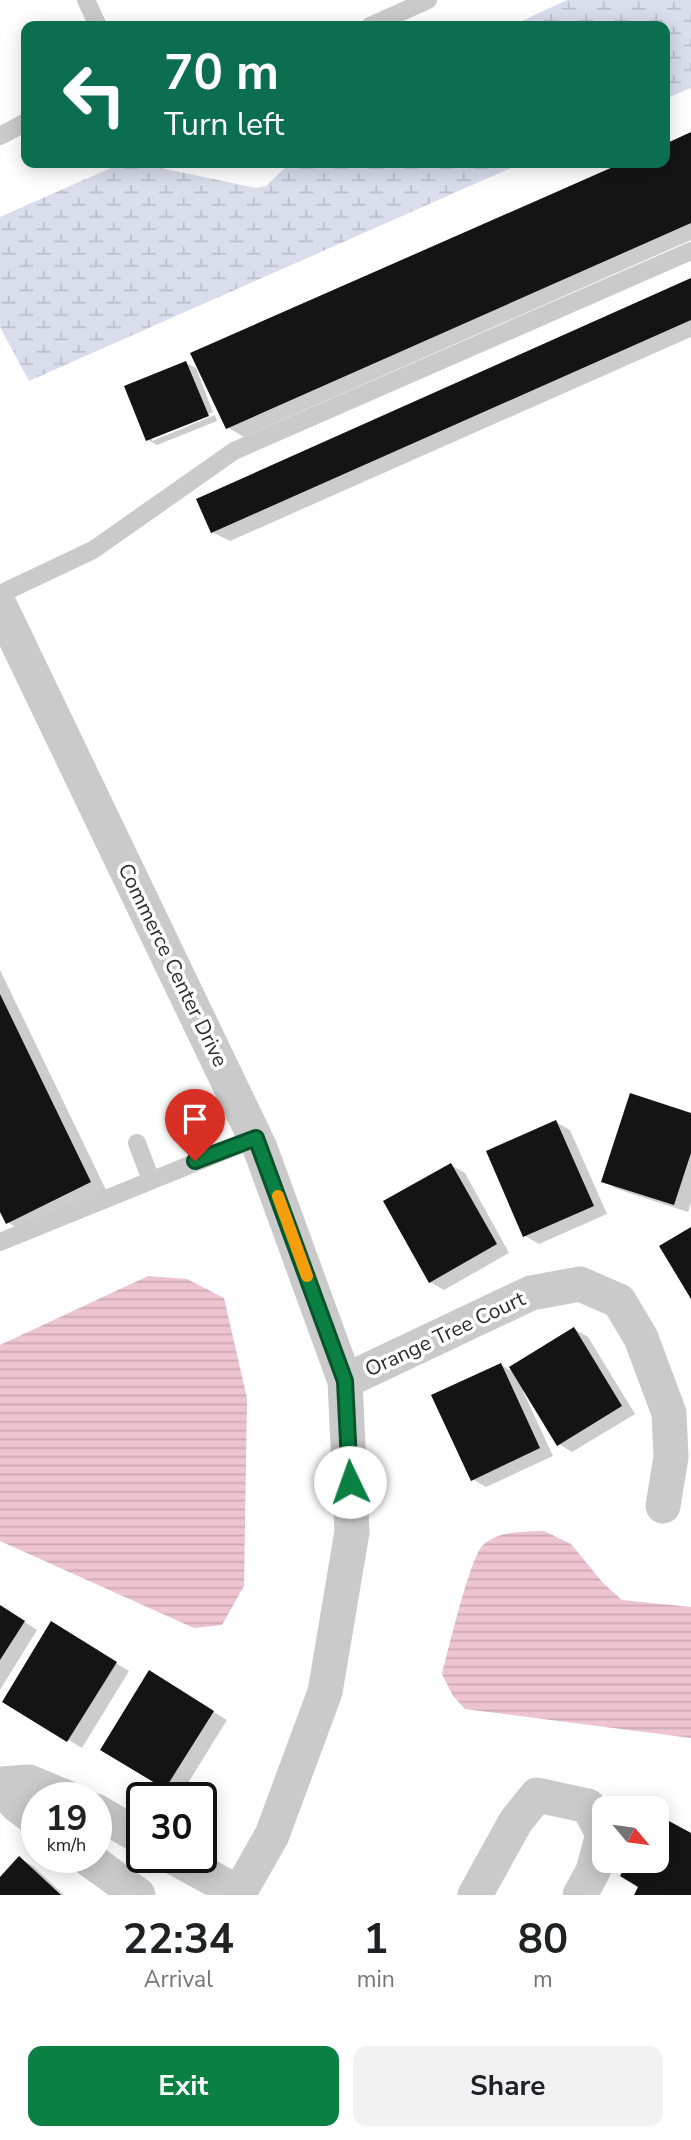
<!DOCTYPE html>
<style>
body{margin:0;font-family:"Nunito Sans",sans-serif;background:#f2f2f2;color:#202124;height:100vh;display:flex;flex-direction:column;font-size:26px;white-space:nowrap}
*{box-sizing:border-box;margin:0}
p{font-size:23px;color:#757577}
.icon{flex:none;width:38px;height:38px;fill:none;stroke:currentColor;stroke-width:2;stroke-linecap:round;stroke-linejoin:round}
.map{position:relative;height:1895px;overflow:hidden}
.details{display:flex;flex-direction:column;background:#fff;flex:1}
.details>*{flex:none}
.guide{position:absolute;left:21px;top:21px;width:649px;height:147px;border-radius:14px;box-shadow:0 4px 18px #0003;background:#0b6e4f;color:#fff;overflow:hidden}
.needle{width:46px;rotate:119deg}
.fabs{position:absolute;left:592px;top:1796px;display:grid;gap:14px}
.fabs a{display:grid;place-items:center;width:77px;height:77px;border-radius:14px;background:#fff;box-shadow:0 4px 18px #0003;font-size:35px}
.speed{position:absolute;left:21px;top:1782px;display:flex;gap:14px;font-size:35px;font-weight:700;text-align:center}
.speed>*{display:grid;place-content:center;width:91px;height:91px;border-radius:50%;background:#fff;box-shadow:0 4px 18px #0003;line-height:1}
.speed small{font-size:18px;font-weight:400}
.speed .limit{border:4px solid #111;border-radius:10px;background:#fff;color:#111}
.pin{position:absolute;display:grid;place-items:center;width:60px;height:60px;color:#fff;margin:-72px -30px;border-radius:50% 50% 50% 0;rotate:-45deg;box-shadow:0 0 7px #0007}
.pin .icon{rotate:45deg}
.me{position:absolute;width:77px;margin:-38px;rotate:357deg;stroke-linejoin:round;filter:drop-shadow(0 0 5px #0008)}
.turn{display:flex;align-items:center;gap:24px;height:147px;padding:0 28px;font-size:32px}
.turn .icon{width:91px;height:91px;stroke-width:2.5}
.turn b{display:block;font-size:49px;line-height:60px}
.eta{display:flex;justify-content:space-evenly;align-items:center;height:119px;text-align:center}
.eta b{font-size:42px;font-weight:700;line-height:49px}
.cta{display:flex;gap:14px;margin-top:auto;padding:14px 28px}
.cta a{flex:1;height:80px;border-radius:14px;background:#0b8043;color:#fff;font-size:28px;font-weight:700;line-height:80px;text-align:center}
.cta a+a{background:#f2f2f2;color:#202124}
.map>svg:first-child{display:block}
.wetland{fill:url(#wetland-marsh)}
.water{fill:url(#water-rules)}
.shadow{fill:#0003}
.building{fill:#141414}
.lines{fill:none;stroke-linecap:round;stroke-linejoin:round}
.service{stroke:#cacaca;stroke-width:18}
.minor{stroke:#cacaca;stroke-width:35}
.route-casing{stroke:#07532c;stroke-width:18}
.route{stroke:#0b8043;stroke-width:12}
.slow{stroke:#f59e0b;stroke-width:12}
.labels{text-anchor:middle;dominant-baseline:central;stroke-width:7;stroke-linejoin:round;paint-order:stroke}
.street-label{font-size:21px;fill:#2d2d2d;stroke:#fff}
</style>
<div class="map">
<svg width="691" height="1895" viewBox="0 0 691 1895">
<defs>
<pattern id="wetland-marsh" width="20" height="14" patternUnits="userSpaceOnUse" patternTransform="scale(1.75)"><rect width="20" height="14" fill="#d9ddec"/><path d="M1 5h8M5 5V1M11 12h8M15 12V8" fill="none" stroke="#bbbecb"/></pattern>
<pattern id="water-rules" width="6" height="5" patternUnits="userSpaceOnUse" patternTransform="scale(1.75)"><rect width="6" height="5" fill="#edc4d0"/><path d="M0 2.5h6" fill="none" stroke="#cca9b3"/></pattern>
</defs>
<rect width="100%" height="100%" fill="#fff"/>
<path class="wetland" d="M 567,0 L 691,0 L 691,88 L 665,99 L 665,26 L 511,26 Z
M 290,163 L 522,163 L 29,381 L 0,327 L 0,217 L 113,167 L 151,166 L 256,188 L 266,186 Z"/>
<path class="water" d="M 148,1276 L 187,1279 L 224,1298 L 247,1398 L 244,1586 L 222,1625 L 194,1628 L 0,1541 L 0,1345 Z
M 544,1531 L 571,1544 L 603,1583 L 622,1600 L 691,1607 L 691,1738 L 465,1709 L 453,1696 L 442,1674 C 448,1652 470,1557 483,1545 C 500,1530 523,1532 544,1531 Z"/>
<path class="shadow" d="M 691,134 L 691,240 L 244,437 L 227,427 L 192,354 L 626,163 L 665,163 L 665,146 Z
M 691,280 L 691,337 L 230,541 L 212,532 Z
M 186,363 L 196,368 L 213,412 L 152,437 L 152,441 L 215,415 L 217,421 L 157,445 L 148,440 Z
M 0,970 L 107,1192 L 24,1232 L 7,1222 L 0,1207 Z
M 691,1115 L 691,1203 L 688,1212 L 617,1189 L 604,1181 Z
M 556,1122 L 570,1130 L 607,1214 L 539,1244 L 525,1236 Z
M 451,1165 L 465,1173 L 509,1253 L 444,1290 L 430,1282 Z
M 574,1329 L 588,1337 L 635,1414 L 572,1452 L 559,1444 L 525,1390 L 523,1391 L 553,1456 L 486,1487 L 472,1479 L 501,1365 L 515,1373 Z
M 0,1606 L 37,1630 L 0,1690 Z
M 52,1624 L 129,1671 L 82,1748 L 4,1701 Z
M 163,1681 L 227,1720 L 180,1796 L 103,1749 Z
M 19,1858 L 33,1866 L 64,1895 L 0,1895 L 0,1879 Z"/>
<path class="building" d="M 691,132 L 691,223 L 226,429 L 190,353 L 622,163 L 665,163 L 665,144 Z
M 691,278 L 691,320 L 211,533 L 196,499 Z
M 186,361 L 209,416 L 146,441 L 124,386 Z
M 0,994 L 91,1182 L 6,1224 L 0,1212 Z
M 630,1093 L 691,1113 L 691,1153 L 674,1205 L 601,1182 Z
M 556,1120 L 594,1206 L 523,1237 L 486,1151 Z
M 451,1163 L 497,1244 L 429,1283 L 383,1201 Z
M 691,1227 L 691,1299 L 659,1246 Z
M 574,1327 L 622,1406 L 557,1446 L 509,1367 Z
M 501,1363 L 540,1448 L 471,1481 L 431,1395 Z
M 0,1605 L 25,1621 L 0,1660 Z
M 51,1621 L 117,1662 L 67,1742 L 2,1702 Z
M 149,1670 L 214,1711 L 165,1789 L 100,1750 Z
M 656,1814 L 691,1833 L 691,1895 L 634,1895 L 638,1887 L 620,1876 L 629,1860 L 656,1860 Z
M 19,1856 L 61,1895 L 0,1895 L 0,1877 Z"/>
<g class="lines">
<path class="service" d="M 86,0 L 98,26
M 370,26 L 428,0
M 0,136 L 26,122
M 0,594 L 93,550 L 234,451 L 691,251
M 137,1143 L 151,1180
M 0,1242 L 256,1138"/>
<path class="minor" d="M 0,606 L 260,1148 L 345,1381 L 352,1532 L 325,1692 L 272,1835 L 238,1895
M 345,1381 L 531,1293 L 580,1284 L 619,1301 L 641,1338 L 669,1413 L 671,1457 L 663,1506
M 0,1784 L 29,1782 L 65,1797
M 0,1786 L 18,1806 L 37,1820
M 96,1811 L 142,1838
M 86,1857 L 138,1895
M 173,1857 L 239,1893
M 475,1895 L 516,1821 L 537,1795 L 588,1806 L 603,1834 L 593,1871 L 580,1895"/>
</g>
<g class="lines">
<g class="route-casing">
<path id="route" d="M 195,1161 L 256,1138 L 345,1381 L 350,1482"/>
</g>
<use href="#route" class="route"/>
<path class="slow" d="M 278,1196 L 307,1276"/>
</g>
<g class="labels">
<g class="street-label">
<text transform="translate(173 965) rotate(64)">Commerce Center Drive</text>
<text transform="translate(445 1334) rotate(-25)">Orange Tree Court</text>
</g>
</g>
</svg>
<div class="fabs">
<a><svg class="needle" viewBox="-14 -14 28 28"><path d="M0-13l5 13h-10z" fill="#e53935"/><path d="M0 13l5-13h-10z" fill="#757577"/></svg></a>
</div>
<div class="speed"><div>19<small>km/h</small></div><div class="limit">30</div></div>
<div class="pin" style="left:195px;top:1161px;background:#d93025"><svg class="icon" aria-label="arrive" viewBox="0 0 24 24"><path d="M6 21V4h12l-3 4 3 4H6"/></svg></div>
<svg class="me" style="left:350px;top:1482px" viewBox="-20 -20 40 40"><circle r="19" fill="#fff"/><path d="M0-13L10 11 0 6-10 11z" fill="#0b8043"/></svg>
<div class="guide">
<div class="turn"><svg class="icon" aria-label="left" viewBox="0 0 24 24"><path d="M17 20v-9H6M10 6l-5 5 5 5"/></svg><div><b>70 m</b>Turn left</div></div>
</div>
</div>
<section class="details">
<div class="eta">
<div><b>22:34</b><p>Arrival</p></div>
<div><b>1</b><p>min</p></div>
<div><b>80</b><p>m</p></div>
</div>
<div class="cta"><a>Exit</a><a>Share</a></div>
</section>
